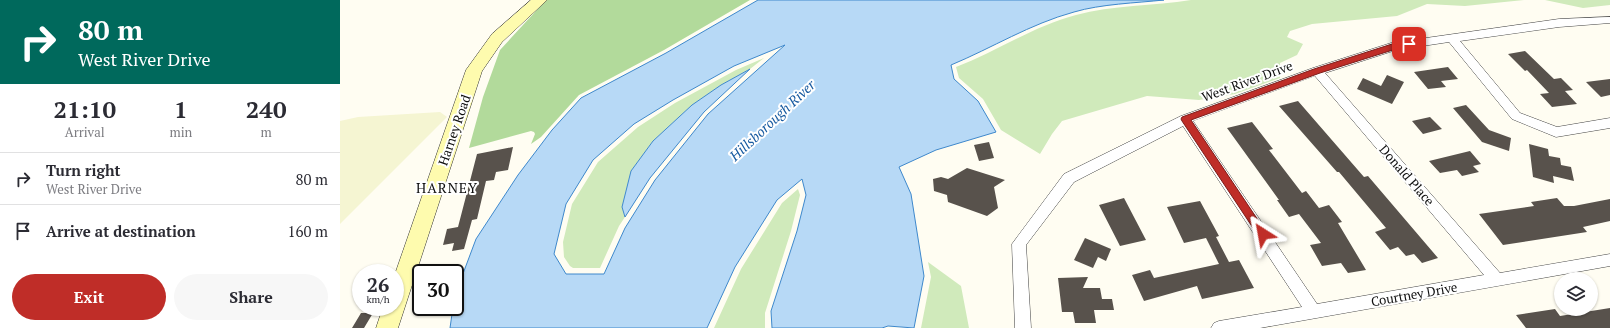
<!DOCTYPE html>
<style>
body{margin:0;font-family:"PT Serif",serif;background:#f7f7f7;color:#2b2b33;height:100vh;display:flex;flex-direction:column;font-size:15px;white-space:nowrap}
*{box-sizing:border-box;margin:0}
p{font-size:13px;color:#7c7c81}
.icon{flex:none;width:22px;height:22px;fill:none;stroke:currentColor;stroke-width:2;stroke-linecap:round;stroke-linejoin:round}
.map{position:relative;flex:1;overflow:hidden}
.drawer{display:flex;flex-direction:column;background:#fff;width:340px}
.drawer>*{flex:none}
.top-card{background:#00695c;color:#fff;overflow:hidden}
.fabs{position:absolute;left:1214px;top:272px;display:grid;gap:8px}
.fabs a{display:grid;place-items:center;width:44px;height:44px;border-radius:50%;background:#fff;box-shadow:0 1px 3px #0004;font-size:20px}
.speed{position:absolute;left:12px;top:264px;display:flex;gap:8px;font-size:20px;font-weight:700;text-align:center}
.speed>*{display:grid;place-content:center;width:52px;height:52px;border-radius:50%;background:#fff;box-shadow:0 1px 3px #0004;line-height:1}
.speed small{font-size:10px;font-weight:400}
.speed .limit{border:2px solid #111;border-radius:6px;background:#fff;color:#111}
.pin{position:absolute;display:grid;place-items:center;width:34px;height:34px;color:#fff;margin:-17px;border-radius:8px;box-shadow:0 2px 6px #0006}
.me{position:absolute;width:44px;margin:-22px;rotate:326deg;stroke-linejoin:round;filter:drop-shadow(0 0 3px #0008)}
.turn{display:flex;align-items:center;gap:14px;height:84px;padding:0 12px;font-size:18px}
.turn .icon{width:52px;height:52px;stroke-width:2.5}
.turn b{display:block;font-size:28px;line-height:34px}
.eta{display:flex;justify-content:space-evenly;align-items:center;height:68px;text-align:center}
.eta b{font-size:24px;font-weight:700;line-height:28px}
.cta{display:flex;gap:8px;margin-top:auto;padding:8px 12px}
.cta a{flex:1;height:46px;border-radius:24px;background:#bf2d28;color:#fff;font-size:16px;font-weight:700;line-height:46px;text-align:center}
.cta a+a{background:#f7f7f7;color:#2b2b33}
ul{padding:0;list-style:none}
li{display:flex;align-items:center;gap:12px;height:52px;padding:0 12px;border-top:1px solid #e1e1e2}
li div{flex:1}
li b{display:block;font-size:15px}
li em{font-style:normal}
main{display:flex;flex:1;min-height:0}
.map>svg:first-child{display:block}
.farmland{fill:#f5f5d2}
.green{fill:#d0eabb}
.forest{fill:#b2da9b}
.water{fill:#b7d9f6;stroke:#3e88cc;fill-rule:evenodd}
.building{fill:#58524c}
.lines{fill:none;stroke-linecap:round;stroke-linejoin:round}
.street-casing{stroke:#424242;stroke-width:1}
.secondary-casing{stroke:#313131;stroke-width:1}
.street{fill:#fff;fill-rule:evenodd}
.secondary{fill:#fefbae;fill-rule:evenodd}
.route{fill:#bf2d28;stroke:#7c1d1a}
.labels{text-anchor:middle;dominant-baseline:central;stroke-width:4;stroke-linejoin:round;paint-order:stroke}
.street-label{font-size:13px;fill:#0f0f0f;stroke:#fff}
.water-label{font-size:14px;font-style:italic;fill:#185ba1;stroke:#fff}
.neighbourhood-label{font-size:14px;letter-spacing:1px;fill:#0f0f0f;stroke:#fff}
</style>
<main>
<section class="drawer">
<div class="top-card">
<div class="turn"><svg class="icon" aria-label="right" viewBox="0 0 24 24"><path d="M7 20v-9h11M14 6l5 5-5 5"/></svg><div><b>80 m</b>West River Drive</div></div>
</div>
<div class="eta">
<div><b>21:10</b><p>Arrival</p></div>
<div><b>1</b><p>min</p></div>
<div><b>240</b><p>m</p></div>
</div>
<ul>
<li><svg class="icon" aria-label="right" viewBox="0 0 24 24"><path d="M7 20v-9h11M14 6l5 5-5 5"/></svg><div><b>Turn right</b><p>West River Drive</p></div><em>80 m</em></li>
<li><svg class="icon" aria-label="arrive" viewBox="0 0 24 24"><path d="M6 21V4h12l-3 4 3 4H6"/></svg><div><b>Arrive at destination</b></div><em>160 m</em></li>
</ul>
<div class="cta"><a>Exit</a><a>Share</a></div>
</section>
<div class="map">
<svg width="1270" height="328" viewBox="0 0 1270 328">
<rect width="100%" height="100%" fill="#fffdf2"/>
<path class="farmland" d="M 100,112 L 107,117 L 0,224 L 0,121 L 18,117 Z"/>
<path class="green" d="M 851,0 L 1184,0 L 1125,6 L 1087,4 L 1057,16 L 972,24 L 950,31 L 947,37 L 963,44 L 957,55 L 940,63 L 940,78 L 895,94 L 859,100 L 807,96 L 722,121 L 712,134 L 700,154 L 661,130 L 643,99 L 619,78 L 616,67 C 657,51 694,26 736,15 C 772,5 814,6 851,0 Z
M 1205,0 L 1270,0 L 1270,5 L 1243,8 Z
M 424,58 L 410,69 L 381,85 L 352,105 L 313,141 L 291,171 L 282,207 L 285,217 L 279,226 L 260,268 L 233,268 L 230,266 L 224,257 L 223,242 L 232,204 L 258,162 L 298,127 L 335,103 L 396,70 Z
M 458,189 L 460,195 L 451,231 L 425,313 L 425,328 L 374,328 L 401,269 L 442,203 Z
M 588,262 L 621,286 L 629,328 L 581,328 L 591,277 Z"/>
<path class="forest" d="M 206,0 L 410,0 L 324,50 L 239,95 L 201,137 L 191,144 L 195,134 L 194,132 L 191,131 L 129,148 L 143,97 L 160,50 Z"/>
<path class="water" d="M 418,0 L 824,0 C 796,3 761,4 734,12 C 690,24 652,48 611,65 L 614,79 L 638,101 L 656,132 L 596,150 L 559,167 L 571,194 L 584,276 L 574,328 L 548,326 L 542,328 L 432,328 L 431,311 L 457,231 L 466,195 L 462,179 L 437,200 L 395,267 L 367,328 L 110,328 L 113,307 L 115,307 L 115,295 L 136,239 L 178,175 L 212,130 L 241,98 L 326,53 ZM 445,45 L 368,114 L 315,180 L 285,228 L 264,274 L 226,274 L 214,254 L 226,204 L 253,160 L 294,124 L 333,100 L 394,66 Z
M 410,69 L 364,112 L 310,178 L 285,217 L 282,207 L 291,171 L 313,141 L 352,105 L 381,85 Z"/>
<path class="building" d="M 1185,51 L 1214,79 L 1221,78 L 1233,90 L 1225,91 L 1237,104 L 1212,107 L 1200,94 L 1209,93 L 1187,70 L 1185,71 L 1168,54 Z
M 1108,67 L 1118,79 L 1101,81 L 1106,87 L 1088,89 L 1074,72 Z
M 1047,75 L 1064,82 L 1052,104 L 1017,89 L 1023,78 L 1041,86 Z
M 1270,79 L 1270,95 L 1261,97 L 1246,82 Z
M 958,101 L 1024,177 L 1028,176 L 1098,258 L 1082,263 L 1074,254 L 1066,256 L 1058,247 L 1050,250 L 1035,232 L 1046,228 L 999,172 L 997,172 L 939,106 Z
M 1126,105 L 1149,130 L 1171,138 L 1169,151 L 1142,142 L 1113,108 Z
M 1090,117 L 1102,129 L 1083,134 L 1072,121 Z
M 912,122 L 933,149 L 929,150 L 962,193 L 966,191 L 979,208 L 989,205 L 1002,222 L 998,223 L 1026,270 L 1008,273 L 1001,263 L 982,266 L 970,245 L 981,243 L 959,214 L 949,217 L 937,200 L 939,200 L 887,128 Z
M 649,142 L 654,158 L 639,161 L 634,145 Z
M 1189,144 L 1208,149 L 1209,156 L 1220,158 L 1221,165 L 1231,167 L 1234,181 L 1213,176 L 1214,183 L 1193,177 Z
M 173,147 L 168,170 L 156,172 L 154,180 L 146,181 L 137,219 L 132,220 L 124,249 L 112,251 L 114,243 L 103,245 L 107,229 L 118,227 L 137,154 Z
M 1130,151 L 1141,164 L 1133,166 L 1139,172 L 1122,176 L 1117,170 L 1100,173 L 1089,161 Z
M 627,168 L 665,180 L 654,187 L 658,208 L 647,216 L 608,202 L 607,195 L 594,191 L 593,179 L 601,177 L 608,179 Z
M 784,198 L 806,240 L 780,246 L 759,205 Z
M 1217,198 L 1224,206 L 1234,206 L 1270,199 L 1270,221 L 1243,227 L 1247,232 L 1163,245 L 1139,214 L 1194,206 L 1191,202 Z
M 860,201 L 879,236 L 876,237 L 889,262 L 899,260 L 914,288 L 862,299 L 857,286 L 804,301 L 792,275 L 810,270 L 814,278 L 879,264 L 866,238 L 844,243 L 827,207 Z
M 745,238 L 771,249 L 766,261 L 758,257 L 753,268 L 734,260 Z
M 748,277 L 743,288 L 760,288 L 762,299 L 772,299 L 774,310 L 754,310 L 756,323 L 735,323 L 733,312 L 722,312 L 718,278 Z
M 1270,308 L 1270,328 L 1186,328 L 1176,315 L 1215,309 L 1220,316 Z
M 21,313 L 33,313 L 24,328 L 12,328 Z"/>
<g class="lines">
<g class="street-casing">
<path id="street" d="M 1270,17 L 1270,23 L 1219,27 L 1120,41 L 1180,113 L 1217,127 L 1270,118 L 1270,128 L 1216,137 L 1172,119 L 1109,42 L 1056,50 L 985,73 L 1160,273 L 1270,254 L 1270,266 L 920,328 L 871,328 L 874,323 L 879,321 L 962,307 L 843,126 L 734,182 L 686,245 L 691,328 L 675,328 L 672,244 L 724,174 L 841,116 L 973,68 L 1051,43 L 1219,19 ZM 975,76 L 1144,275 L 977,304 L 853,121 Z"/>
</g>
<g class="secondary-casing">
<path id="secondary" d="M 191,0 L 207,0 L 162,42 L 142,71 L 58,328 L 36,328 L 43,307 L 55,307 L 55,274 L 126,70 L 152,34 Z"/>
</g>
<use href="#street" class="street"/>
<use href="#secondary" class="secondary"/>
</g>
<path class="route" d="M 1069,42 L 1072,42 L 1072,46 L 1056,49 L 980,73 L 851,120 L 926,232 L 928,234 L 926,237 L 923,239 L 919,237 L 842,121 L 841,119 L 842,117 L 974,69 L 1052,44 Z"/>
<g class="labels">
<g class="street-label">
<text transform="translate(907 81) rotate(-20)">West River Drive</text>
<text transform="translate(114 130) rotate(-71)">Harney Road</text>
<text transform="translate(1067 175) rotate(49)">Donald Place</text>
<text transform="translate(1074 294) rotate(-10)">Courtney Drive</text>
</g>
<g class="water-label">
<text transform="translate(432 120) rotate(-43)">Hillsborough River</text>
</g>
<g class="neighbourhood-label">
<text x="107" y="187">HARNEY</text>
</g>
</g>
</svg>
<div class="fabs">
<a><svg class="icon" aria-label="layers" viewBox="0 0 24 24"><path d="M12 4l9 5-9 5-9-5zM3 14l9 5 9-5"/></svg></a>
</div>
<div class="speed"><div>26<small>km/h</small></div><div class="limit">30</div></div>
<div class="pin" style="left:1069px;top:44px;background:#d93025"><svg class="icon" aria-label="arrive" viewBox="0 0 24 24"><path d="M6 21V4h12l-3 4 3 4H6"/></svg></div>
<svg class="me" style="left:923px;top:234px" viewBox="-20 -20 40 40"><path d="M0-17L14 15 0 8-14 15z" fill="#bf2d28" stroke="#fff" stroke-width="4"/></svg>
</div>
</main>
